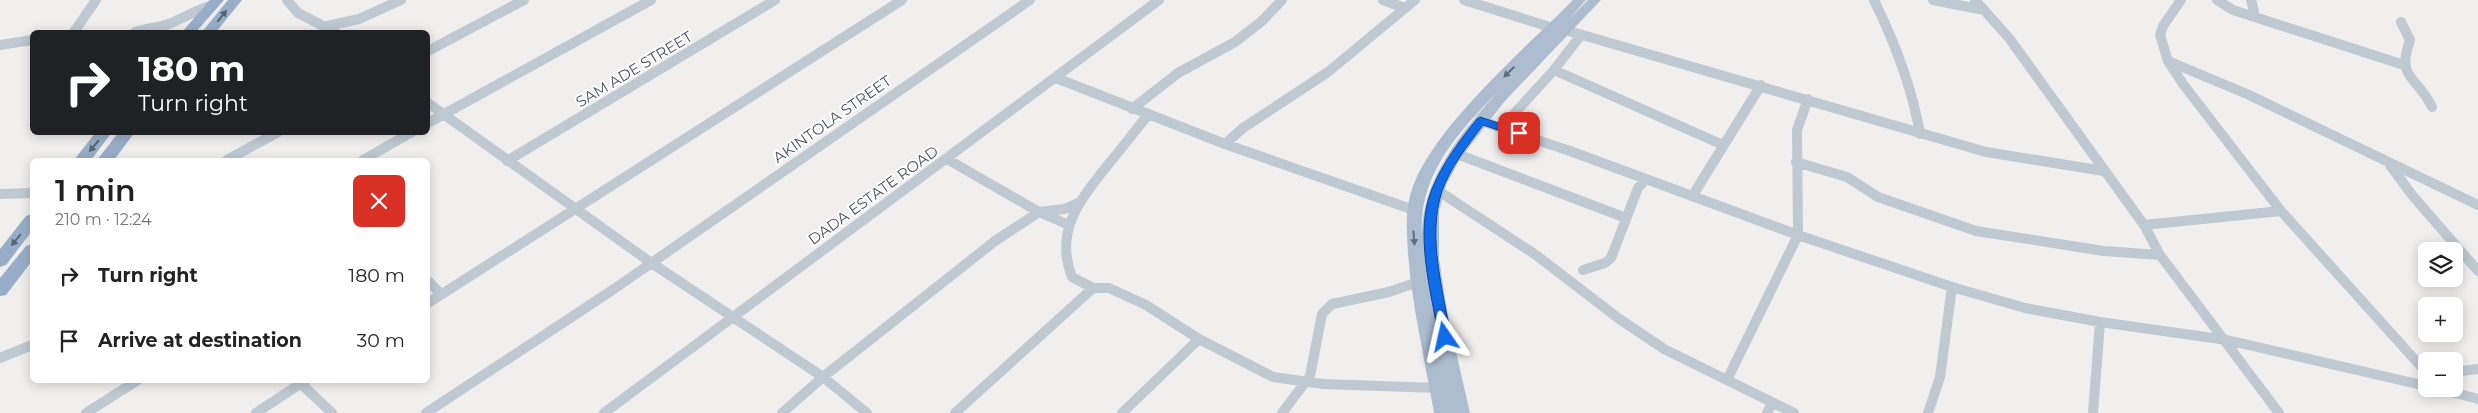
<!DOCTYPE html>
<meta charset="utf-8">
<style>
body{margin:0;font-family:Montserrat,sans-serif;background:#f2f2f2;color:#222;height:100vh;display:flex;flex-direction:column;font-size:19px;white-space:nowrap}
*{box-sizing:border-box;margin:0}
p{font-size:16px;color:#767676}
.icon{flex:none;width:28px;height:28px;fill:none;stroke:currentColor;stroke-width:2;stroke-linecap:round;stroke-linejoin:round}
.map{position:relative;flex:1;overflow:hidden}
.details{position:absolute;left:30px;top:158px;width:400px;height:225px;display:flex;flex-direction:column;background:#fff;border-radius:8px;box-shadow:0 2px 12px #0003}
.details>*{flex:none}
.hud{position:absolute;left:30px;top:30px;width:400px;height:105px;border-radius:8px;box-shadow:0 2px 12px #0003;background:#202124;color:#fff;overflow:hidden}
.buttons{position:absolute;left:2418px;top:242px;display:grid;gap:10px}
.buttons a{display:grid;place-items:center;width:45px;height:45px;border-radius:8px;background:#fff;box-shadow:0 2px 12px #0003;font-size:25px}
.pin{position:absolute;display:grid;place-items:center;width:42px;height:42px;color:#fff;margin:-21px;border-radius:10px;box-shadow:0 2px 8px #0006}
.me{position:absolute;width:55px;margin:-28px;rotate:349deg;stroke-linejoin:round;filter:drop-shadow(0 0 4px #0008)}
.turn{display:flex;align-items:center;gap:18px;height:105px;padding:0 25px;font-size:22px}
.turn .icon{width:65px;height:65px;stroke-width:2.5}
.turn b{display:block;font-size:35px;line-height:42px}
.round{display:grid;place-items:center;flex:none;width:52px;height:52px;border-radius:8px;background:#f2f2f2}
.headline{display:flex;align-items:center;justify-content:space-between;height:85px;padding:0 25px}
h1{font-size:30px;font-weight:600;line-height:38px}
ul{padding:0;list-style:none}
li{display:flex;align-items:center;gap:15px;height:65px;padding:0 25px}
li div{flex:1}
li b{display:block;font-size:19px}
li em{font-style:normal}
.map>svg:first-child{display:block}
.lines{fill:none;stroke-linecap:round;stroke-linejoin:round}
.minor{stroke:#bec9d1;stroke-width:10}
.primary{fill:#adbdcf;fill-rule:evenodd}
.trunk{fill:#98aec8;fill-rule:evenodd}
.oneway{fill:#566472}
.oneway2{fill:#606c7a}
.route{fill:#106be9;stroke:#0a4697}
.labels{text-anchor:middle;dominant-baseline:central;stroke-width:4;stroke-linejoin:round;paint-order:stroke}
.street-label{font-size:15px;fill:#46515d;stroke:#fff}
</style>
<div class="map">
<svg width="2478" height="413" viewBox="0 0 2478 413">
<rect width="100%" height="100%" fill="#f1eeee"/>
<g class="lines">
<path class="minor" d="M 287,0 L 298,13 L 335,32
M 1383,0 L 1405,8
M 1464,0 L 1553,28
M 1874,0 C 1895,43 1912,86 1920,134
M 1933,0 L 1984,10
M 1975,0 L 2009,38 L 2144,225 L 2160,255 L 2279,413
M 2181,0 L 2163,26 L 2160,35 L 2168,61 L 2183,84 L 2281,211 L 2426,372
M 2217,0 L 2233,10 L 2404,65
M 2251,0 L 2254,11 L 2251,15
M 2401,22 L 2410,40 C 2396,80 2417,75 2432,107
M 327,26 L 359,19 L 401,0
M 1565,30 L 1986,152 L 2104,171
M 74,32 L 96,0
M 135,32 C 146,28 162,27 171,23 C 185,17 197,10 212,5
M 0,45 L 32,40
M 428,51 L 524,0
M 2168,61 L 2247,94 L 2478,205
M 1554,70 L 1723,145
M 1056,78 L 1225,144 L 1414,210
M 428,103 L 650,262 L 823,377 L 867,413
M 1132,109 L 1178,73 L 1235,42 L 1262,21 L 1282,0
M 1148,115 C 1134,132 1121,149 1107,166 C 1080,200 1054,231 1072,277 L 1093,288 L 1109,288 L 1146,305 L 1199,339 L 1273,377 L 1323,384 L 1438,388
M 1481,121 L 1570,151 L 1798,235 L 1952,287 L 2025,308 L 2100,322 L 2227,340 L 2426,386
M 428,123 L 651,0
M 1502,127 L 1554,70 L 1581,35
M 1225,144 L 1243,128 L 1328,72 L 1415,0
M 1457,154 L 1626,218
M 947,159 L 1039,212 L 1069,225
M 227,160 L 278,132
M 363,160 L 412,132
M 507,161 L 775,0
M 1796,162 L 1847,177 L 1878,197 L 1976,231 L 2104,251 L 2160,255
M 2390,165 L 2412,195 L 2478,271
M 1437,190 L 1536,255 L 1618,318 L 1664,349 L 1794,413
M 0,194 L 32,193
M 1693,195 L 1761,85
M 2144,225 L 2281,211
M 1583,270 L 1605,263 L 1611,258 L 1638,188 L 1646,179
M 428,281 L 441,294
M 428,303 L 902,0
M 0,358 L 32,345
M 2454,372 L 2478,369
M 297,380 L 332,413
M 1727,380 L 1798,235 L 1797,130 L 1808,99
M 2440,389 L 2478,399
M 86,413 L 138,380
M 256,413 L 306,380
M 426,413 L 614,289 L 1030,0
M 604,413 L 1159,0
M 782,413 L 823,377 L 995,241 L 1039,212 L 1065,209 L 1078,203
M 955,413 L 1093,288
M 1122,413 L 1199,339
M 1282,413 L 1310,376 L 1322,314 L 1332,304 L 1389,292 L 1418,282
M 1767,413 L 1772,403
M 1928,413 L 1940,377 L 1952,287
M 2093,413 L 2100,322"/>
<path class="primary" d="M 1573,0 L 1586,0 L 1569,19 L 1588,0 L 1601,0 L 1504,102 L 1460,159 L 1446,185 L 1439,211 L 1439,258 L 1447,312 L 1470,413 L 1452,413 L 1445,380 L 1452,413 L 1434,413 C 1425,360 1412,307 1408,253 C 1407,234 1405,214 1410,196 C 1425,134 1527,47 1573,0 ZM 1497,93 C 1461,132 1420,182 1422,238 C 1417,177 1457,133 1497,93 Z"/>
<path class="trunk" d="M 210,0 L 224,0 L 196,32 L 182,32 Z
M 228,0 L 242,0 L 216,32 L 202,32 Z
M 96,132 L 112,132 L 91,160 L 74,160 Z
M 119,132 L 135,132 L 114,160 L 97,160 Z
M 32,214 L 32,231 L 6,265 L 0,267 L 0,249 L 26,216 Z
M 32,244 L 32,261 L 6,295 L 0,296 L 0,278 L 26,246 Z"/>
</g>
<defs><path id="oneway-solid" d="M-6-.8H1V-3.2L6.5 0L1 3.2V.8H-6Z" transform="scale(1.25)"/></defs>
<g class="oneway">
<use href="#oneway-solid" transform="translate(222 16) rotate(-51)"/>
<use href="#oneway-solid" transform="translate(94 146) rotate(130)"/>
<use href="#oneway-solid" transform="translate(16 240) rotate(129)"/>
</g>
<g class="oneway2">
<use href="#oneway-solid" transform="translate(1509 72) rotate(135)"/>
<use href="#oneway-solid" transform="translate(1414 238) rotate(85)"/>
</g>
<path class="route" d="M 1480,117 L 1523,131 L 1525,133 L 1519,137 L 1483,125 C 1468,145 1450,168 1442,191 C 1427,237 1443,290 1451,337 L 1445,341 L 1439,337 C 1431,293 1414,231 1432,189 C 1442,164 1460,140 1477,119 Z"/>
<g class="labels">
<g class="street-label">
<text transform="translate(634 69) rotate(-31)">SAM ADE STREET</text>
<text transform="translate(832 119) rotate(-35)">AKINTOLA STREET</text>
<text transform="translate(873 195) rotate(-36)">DADA ESTATE ROAD</text>
</g>
</g>
</svg>
<div class="buttons">
<a><svg class="icon" aria-label="layers" viewBox="0 0 24 24"><path d="M12 4l9 5-9 5-9-5zM3 14l9 5 9-5"/></svg></a>
<a>+</a>
<a>−</a>
</div>
<div class="pin" style="left:1519px;top:133px;background:#d93025"><svg class="icon" aria-label="arrive" viewBox="0 0 24 24"><path d="M6 21V4h12l-3 4 3 4H6"/></svg></div>
<svg class="me" style="left:1445px;top:337px" viewBox="-20 -20 40 40"><path d="M0-17L14 15 0 8-14 15z" fill="#106be9" stroke="#fff" stroke-width="4"/></svg>
<div class="hud">
<div class="turn"><svg class="icon" aria-label="right" viewBox="0 0 24 24"><path d="M7 20v-9h11M14 6l5 5-5 5"/></svg><div><b>180 m</b>Turn right</div></div>
</div>
<section class="details">
<div class="headline"><div><h1>1 min</h1><p>210 m · 12:24</p></div><a class="round" style="background:#d93025;color:#fff"><svg class="icon" aria-label="close" viewBox="0 0 24 24"><path d="M6 6l12 12M18 6L6 18"/></svg></a></div>
<ul>
<li><svg class="icon" aria-label="right" viewBox="0 0 24 24"><path d="M7 20v-9h11M14 6l5 5-5 5"/></svg><div><b>Turn right</b></div><em>180 m</em></li>
<li><svg class="icon" aria-label="arrive" viewBox="0 0 24 24"><path d="M6 21V4h12l-3 4 3 4H6"/></svg><div><b>Arrive at destination</b></div><em>30 m</em></li>
</ul>
</section>
</div>
